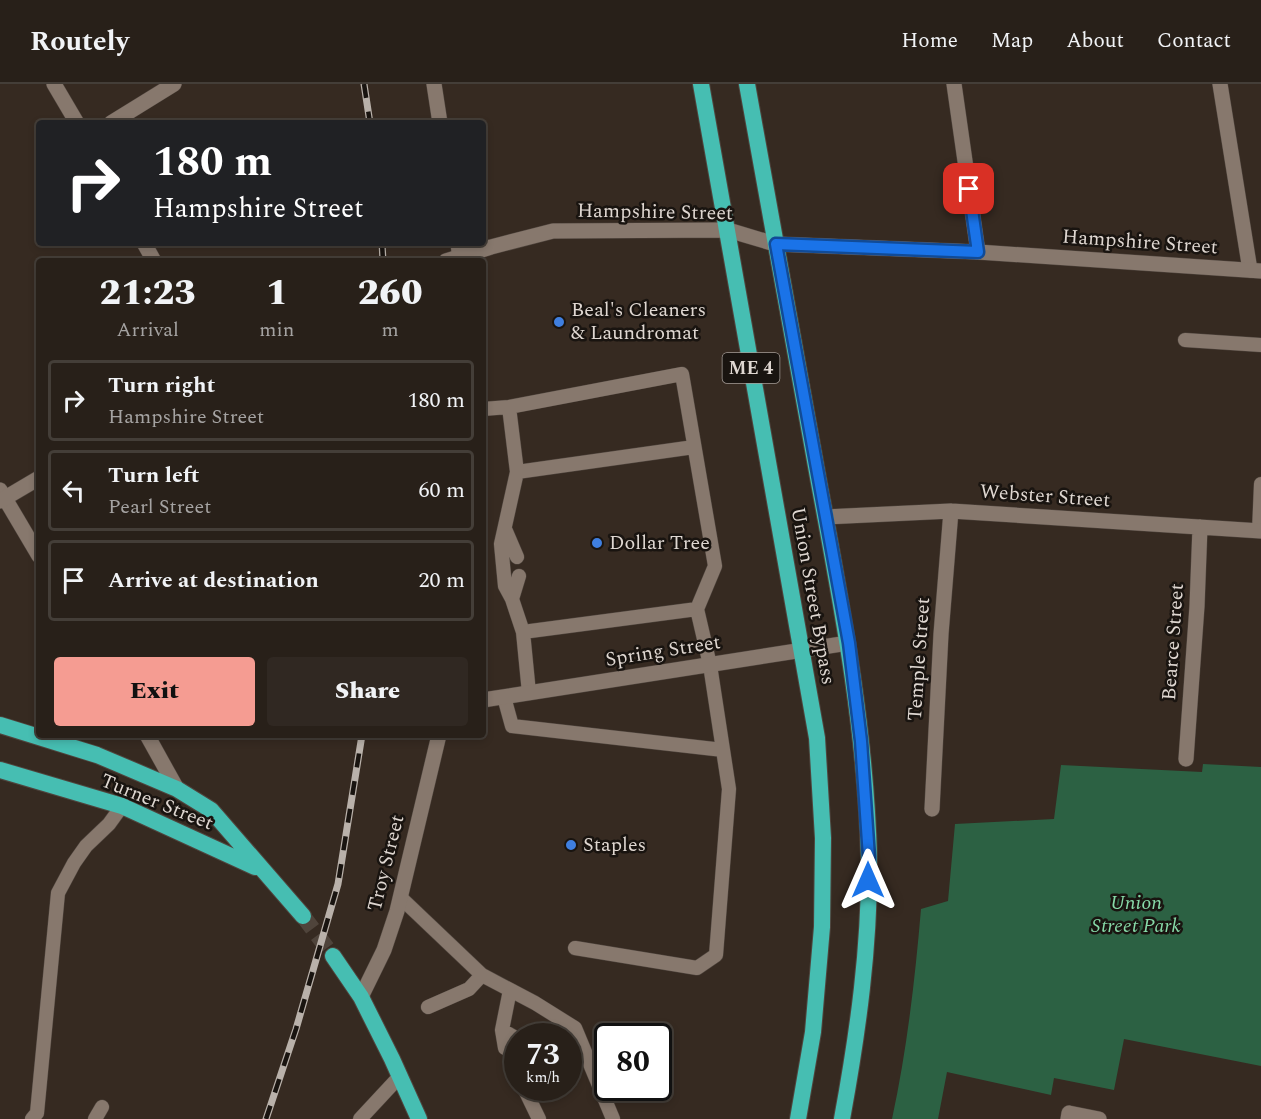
<!DOCTYPE html>
<style>
body{margin:0;font-family:Spectral,serif;background:#302822;color:#f1f3f6;height:100vh;display:flex;flex-direction:column;font-size:22px;white-space:nowrap}
*{box-sizing:border-box;margin:0}
p{font-size:20px;color:#a5a3a2}
.icon{flex:none;width:33px;height:33px;fill:none;stroke:currentColor;stroke-width:2;stroke-linecap:round;stroke-linejoin:round}
.map{position:relative;flex:1;overflow:hidden}
.drawer{position:absolute;left:36px;top:174px;width:450px;height:480px;display:flex;flex-direction:column;background:#282019;border-radius:6px;box-shadow:0 3px 9px #0003,0 0 0 2px #443e38}
.drawer>*{flex:none}
.top-card{position:absolute;left:36px;top:36px;width:450px;height:126px;border-radius:6px;box-shadow:0 3px 9px #0003,0 0 0 2px #443e38;background:#202124;color:#fff;overflow:hidden}
.speed{position:absolute;left:504px;top:939px;display:flex;gap:12px;font-size:30px;font-weight:700;text-align:center}
.speed>*{display:grid;place-content:center;width:78px;height:78px;border-radius:50%;background:#282019;box-shadow:0 3px 9px #0003,0 0 0 2px #443e38;line-height:1}
.speed small{font-size:15px;font-weight:400}
.speed .limit{border:3px solid #111;border-radius:9px;background:#fff;color:#111}
.pin{position:absolute;display:grid;place-items:center;width:51px;height:51px;color:#fff;margin:-26px;border-radius:12px;box-shadow:0 3px 9px #0006}
.me{position:absolute;width:66px;margin:-33px;rotate:0deg;stroke-linejoin:round;filter:drop-shadow(0 0 4px #0008)}
.turn{display:flex;align-items:center;gap:21px;height:126px;padding:0 18px;font-size:27px}
.turn .icon{width:78px;height:78px;stroke-width:2.5}
.turn b{display:block;font-size:42px;line-height:51px}
.eta{display:flex;justify-content:space-evenly;align-items:center;height:102px;text-align:center}
.eta b{font-size:36px;font-weight:800;line-height:42px}
.primary-button{display:flex;gap:12px;margin-top:auto;padding:12px 18px}
.primary-button a{flex:1;height:69px;border-radius:6px;background:#f59c92;color:#111;font-size:24px;font-weight:800;line-height:69px;text-align:center}
.primary-button a+a{background:#302822;color:#f1f3f6}
ul{padding:0;list-style:none}
li{display:flex;align-items:center;gap:18px;height:81px;margin:0 12px 9px;padding:0 6px;border:3px solid #443e38;border-radius:6px}
li div{flex:1}
li b{display:block;font-size:22px}
li em{font-style:normal}
header{display:flex;align-items:center;gap:36px;box-sizing:border-box;height:84px;padding:0 30px;background:#282019;border-bottom:2px solid #443e38}
header strong{font-size:28px}
nav{display:flex;gap:33px;margin-inline-start:auto;font-size:21px}
.map>svg:first-child{display:block}
.green{fill:#2c6143}
.lines{fill:none;stroke-linecap:round;stroke-linejoin:round}
.trunk-tunnel{stroke:#4f443b;stroke-width:16;stroke-dasharray:16 8;stroke-linecap:butt}
.service-casing{stroke:#4f453e;stroke-width:15}
.minor-casing{stroke:#4f453e;stroke-width:16}
.tertiary-casing{stroke:#4f453e;stroke-width:16}
.trunk-casing{stroke:#4f453e;stroke-width:18}
.service{stroke:#87786d;stroke-width:14}
.minor{stroke:#87786d;stroke-width:15}
.tertiary{stroke:#87786d;stroke-width:15}
.trunk{stroke:#46beb2;stroke-width:16}
.rail-casing{stroke:#b9b1aa;stroke-width:7}
.rail{stroke:#191410;stroke-width:4.5;stroke-dasharray:14;stroke-linecap:butt}
.route-casing{stroke:#114b97;stroke-width:15}
.route{stroke:#1a73e8;stroke-width:10}
.shop-dot{fill:#3f7fe0;stroke:#191410;stroke-width:2}
.labels{text-anchor:middle;dominant-baseline:central;stroke-width:5;stroke-linejoin:round;paint-order:stroke}
.shield{fill:#191410;stroke:#a49c97;stroke-width:1.5}
.shield-label{font-size:18px;font-weight:bold;fill:#dfd7d1}
.street-label{font-size:20px;fill:#dfd7d1;stroke:#191410}
.poi-label{font-size:20px;fill:#dfd7d1;stroke:#191410;text-anchor:start}
.park-label{font-size:20px;font-style:italic;fill:#87daa8;stroke:#191410}
</style>
<header>
<strong>Routely</strong>
<nav><a>Home</a><a>Map</a><a>About</a><a>Contact</a></nav>
</header>
<div class="map">
<svg width="1261" height="1035" viewBox="0 0 1261 1035">
<rect width="100%" height="100%" fill="#362a21"/>
<path class="green" d="M 1203,680 L 1261,683 L 1261,982 L 1124,955 L 1114,1006 L 1054,994 L 1051,1011 L 947,988 L 938,1035 L 892,1035 C 907,965 915,896 921,825 L 948,817 L 955,740 L 1054,735 L 1061,681 L 1202,688 Z"/>
<g class="lines">
<path class="trunk-tunnel" d="M 303,832 L 333,872"/>
<g class="service-casing">
<path id="service" d="M 1185,256 L 1261,261
M 509,323 L 517,388 L 694,363
M 483,325 L 509,323 L 682,290 L 715,482 L 697,525 L 710,581 L 729,705 L 716,871 L 697,884 L 575,864
M 517,388 L 501,460 L 505,502 L 512,515 L 523,548
M 505,445 L 517,473
M 1259,447 L 1261,400
M 512,515 L 519,492
M 529,609 L 523,548 L 697,525
M 504,613 L 512,642 L 723,666
M 401,814 L 482,891 L 535,919 L 575,944 L 613,1035
M 428,923 L 469,905 L 482,891
M 502,946 L 514,953 L 518,960
M 505,964 L 502,946 L 510,906
M 524,1004 L 539,1035
M 32,1035 L 37,1029 L 58,809 L 74,779 L 86,762 L 109,740 L 122,722
M 95,1035 L 102,1023
M 360,1035 L 400,992"/>
</g>
<g class="minor-casing">
<path id="minor" d="M 434,0 L 440,39
M 954,0 L 978,168
M 1220,0 L 1250,186
M 111,39 L 174,0
M 458,159 L 460,177
M 0,406 L 39,472
M 825,433 L 951,427 L 1261,447
M 483,616 L 848,559
M 147,651 L 177,705
M 1186,675 L 1197,522 L 1200,443
M 932,725 L 941,550 L 951,427
M 361,913 L 384,866 L 397,827 L 439,651
M 1068,1035 L 1069,1029 L 1099,1035"/>
</g>
<g class="tertiary-casing">
<path id="tertiary" d="M 54,0 L 77,39
M 144,159 L 154,177
M 446,177 L 491,163 L 553,147 L 728,146 L 775,160 L 978,168 L 1261,187
M 0,417 L 39,394"/>
</g>
<g class="trunk-casing">
<path id="trunk" d="M 701,0 L 817,654 L 823,754 L 822,843 L 813,948 L 798,1035
M 747,0 C 771,133 795,266 819,399 C 842,523 866,647 869,774 C 870,862 858,948 842,1035
M 0,641 L 97,671 L 177,705 L 211,726 L 303,832
M 0,686 L 122,722 L 255,783
M 333,872 L 361,913 L 392,975 L 419,1035"/>
</g>
<use href="#service" class="service"/>
<use href="#minor" class="minor"/>
<use href="#tertiary" class="tertiary"/>
<use href="#trunk" class="trunk"/>
<g class="rail-casing">
<path id="rail" d="M 364,0 L 370,39
M 382,159 L 383,177
M 266,1035 L 296,945 L 338,800 L 362,651"/>
</g>
<use href="#rail" class="rail"/>
</g>
<g class="lines">
<g class="route-casing">
<path id="route" d="M 868,796 L 869,773 L 861,657 L 849,559 L 776,160 L 978,168 L 969,105"/>
</g>
<use href="#route" class="route"/>
</g>
<g class="shop-dot">
<circle cx="559" cy="238" r="6"/>
<circle cx="597" cy="459" r="6"/>
<circle cx="571" cy="761" r="6"/>
</g>
<g class="labels">
<rect class="shield" x="722.5" y="269" width="57" height="30" rx="4.5"/>
<g class="shield-label">
<text x="751" y="284">ME 4</text>
</g>
<g class="street-label">
<text transform="translate(655 128) rotate(1)">Hampshire Street</text>
<text transform="translate(1140 158) rotate(4)">Hampshire Street</text>
<text transform="translate(1045 412) rotate(4)">Webster Street</text>
<text transform="translate(813 512) rotate(80)">Union Street Bypass</text>
<text transform="translate(1173 558) rotate(-86)">Bearce Street</text>
<text transform="translate(663 567) rotate(-9)">Spring Street</text>
<text transform="translate(919 575) rotate(-86)">Temple Street</text>
<text transform="translate(157 718) rotate(22)">Turner Street</text>
<text transform="translate(386 779) rotate(-76)">Troy Street</text>
</g>
<g class="poi-label">
<text x="571" y="226">Beal's Cleaners<tspan x="571" dy="23">&amp; Laundromat</tspan></text>
<text x="609" y="459">Dollar Tree</text>
<text x="583" y="761">Staples</text>
</g>
<g class="park-label">
<text x="1136" y="819">Union<tspan x="1136" dy="23">Street Park</tspan></text>
</g>
</g>
</svg>
<div class="speed"><div>73<small>km/h</small></div><div class="limit">80</div></div>
<div class="pin" style="left:969px;top:105px;background:#d93025"><svg class="icon" aria-label="arrive" viewBox="0 0 24 24"><path d="M6 21V4h12l-3 4 3 4H6"/></svg></div>
<svg class="me" style="left:868px;top:796px" viewBox="-20 -20 40 40"><path d="M0-17L14 15 0 8-14 15z" fill="#1a73e8" stroke="#fff" stroke-width="4"/></svg>
<div class="top-card">
<div class="turn"><svg class="icon" aria-label="right" viewBox="0 0 24 24"><path d="M7 20v-9h11M14 6l5 5-5 5"/></svg><div><b>180 m</b>Hampshire Street</div></div>
</div>
<section class="drawer">
<div class="eta">
<div><b>21:23</b><p>Arrival</p></div>
<div><b>1</b><p>min</p></div>
<div><b>260</b><p>m</p></div>
</div>
<ul>
<li><svg class="icon" aria-label="right" viewBox="0 0 24 24"><path d="M7 20v-9h11M14 6l5 5-5 5"/></svg><div><b>Turn right</b><p>Hampshire Street</p></div><em>180 m</em></li>
<li><svg class="icon" aria-label="left" viewBox="0 0 24 24"><path d="M17 20v-9H6M10 6l-5 5 5 5"/></svg><div><b>Turn left</b><p>Pearl Street</p></div><em>60 m</em></li>
<li><svg class="icon" aria-label="arrive" viewBox="0 0 24 24"><path d="M6 21V4h12l-3 4 3 4H6"/></svg><div><b>Arrive at destination</b></div><em>20 m</em></li>
</ul>
<div class="primary-button"><a>Exit</a><a>Share</a></div>
</section>
</div>
